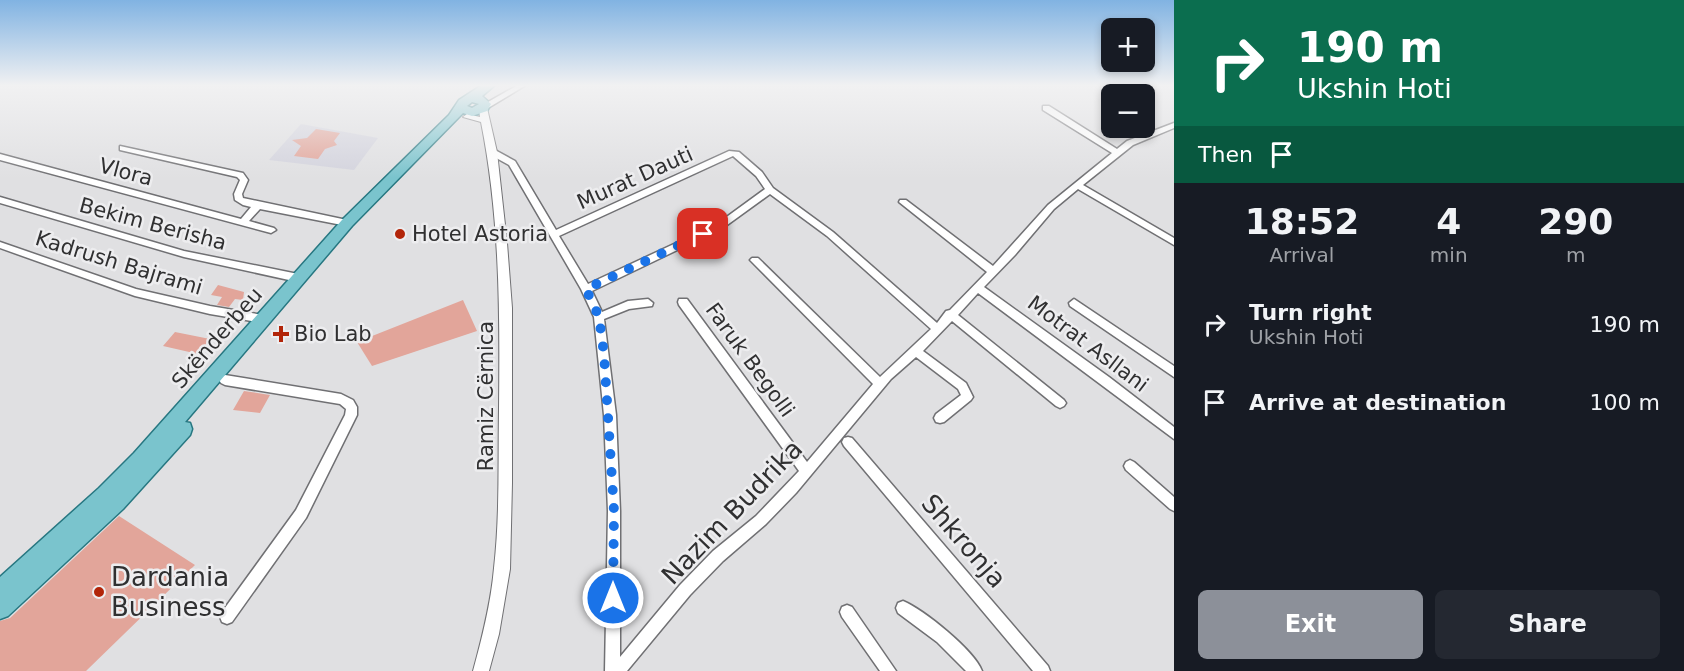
<!DOCTYPE html>
<meta charset="utf-8">
<style>
body{margin:0;font-family:"DejaVu Sans",sans-serif;background:#242831;color:#f1f3f6;height:100vh;display:flex;flex-direction:column;font-size:22px;white-space:nowrap}
*{box-sizing:border-box;margin:0}
p{font-size:20px;color:#9ea1a6}
.icon{flex:none;width:33px;height:33px;fill:none;stroke:currentColor;stroke-width:2;stroke-linecap:round;stroke-linejoin:round}
.map{position:relative;flex:1;overflow:hidden}
.details{display:flex;flex-direction:column;background:#171b24;width:510px}
.details>*{flex:none}
.guide{background:#0b6e4f;color:#fff;overflow:hidden}
.tools{position:absolute;left:1101px;top:18px;display:grid;gap:12px}
.tools a{display:grid;place-items:center;width:54px;height:54px;border-radius:9px;background:#171b24;box-shadow:0 3px 9px #0003;font-size:30px}
.pin{position:absolute;display:grid;place-items:center;width:51px;height:51px;color:#fff;margin:-26px;border-radius:12px;box-shadow:0 3px 9px #0006}
.me{position:absolute;width:66px;margin:-33px;rotate:0deg;stroke-linejoin:round;filter:drop-shadow(0 0 4px #0008)}
.turn{display:flex;align-items:center;gap:21px;height:126px;padding:0 24px;font-size:27px}
.turn .icon{width:78px;height:78px;stroke-width:2.5}
.turn b{display:block;font-size:42px;line-height:51px}
.then{display:flex;align-items:center;height:57px;padding:0 24px;background:#0003;gap:12px;font-size:22px}
.eta{display:flex;justify-content:space-evenly;align-items:center;height:102px;text-align:center}
.eta b{font-size:36px;font-weight:800;line-height:42px}
.button{display:flex;gap:12px;margin-top:auto;padding:12px 24px}
.button a{flex:1;height:69px;border-radius:9px;background:#8c9099;color:#fff;font-size:24px;font-weight:800;line-height:69px;text-align:center}
.button a+a{background:#242831;color:#f1f3f6}
ul{padding:0;list-style:none}
li{display:flex;align-items:center;gap:18px;height:78px;padding:0 24px}
li div{flex:1}
li b{display:block;font-size:22px}
li em{font-style:normal}
main{display:flex;flex:1;min-height:0}
.map>svg:first-child{display:block}
.built{fill:#d3d3dd}
.building{fill:#e2a59a}
.lines{fill:none;stroke-linecap:round;stroke-linejoin:round}
.minor-casing{stroke:#707073;stroke-width:3}
.tertiary-casing{stroke:#707073;stroke-width:2}
.primary-casing{stroke:#277781;stroke-width:3}
.minor{fill:#fff;fill-rule:evenodd}
.tertiary{fill:#fff;fill-rule:evenodd}
.primary{fill:#7ac4cd;fill-rule:evenodd}
.route{stroke:#1a73e8;stroke-width:10;stroke-dasharray:0 18}
.poi-dot{fill:#b22509;stroke:#ededef;stroke-width:2}
.labels{text-anchor:middle;dominant-baseline:central;stroke-width:5;stroke-linejoin:round;paint-order:stroke}
.street-label{font-size:21px;fill:#303031;stroke:#ededef}
.poi-label{font-size:21px;fill:#303031;stroke:#ededef;text-anchor:start}
.near-street-label{font-size:26px;fill:#303031;stroke:#ededef}
.near-poi-label{font-size:26px;fill:#303031;stroke:#ededef;text-anchor:start}
</style>
<main>
<div class="map">
<svg width="1174" height="671" viewBox="0 0 1174 671">
<rect width="100%" height="100%" fill="#e0e0e2"/>
<path class="built" d="M 301,124 L 378,138 L 354,170 L 269,160 Z"/>
<path class="building" d="M 316,129 L 340,133 L 334,141 L 337,145 L 325,149 L 318,159 L 294,156 L 301,146 L 292,140 L 307,138 Z
M 218,285 L 244,292 L 243,300 L 235,299 L 229,307 L 217,305 L 222,297 L 211,295 Z
M 463,300 L 477,331 L 372,366 L 357,342 Z
M 175,332 L 210,339 L 198,354 L 163,346 Z
M 244,391 L 270,395 L 260,413 L 233,410 Z
M 119,516 L 195,565 L 86,671 L 0,671 L 0,621 L 10,618 Z"/>
<g class="lines">
<g class="minor-casing">
<path id="minor" d="M 518,85 L 526,85 L 488,108 L 481,106 Z
M 1043,106 L 1049,106 L 1117,149 L 1127,141 L 1174,123 L 1174,128 L 1133,145 L 1083,185 L 1174,238 L 1174,245 L 1078,189 L 1054,209 L 1015,255 L 984,287 L 1109,377 L 1174,427 L 1174,439 L 978,293 L 958,315 L 1064,400 L 1066,403 L 1064,406 L 1060,408 L 1056,406 L 952,321 L 923,351 L 966,383 L 973,397 L 971,400 L 944,422 L 940,423 L 936,422 L 934,418 L 936,414 L 961,395 L 958,389 L 916,357 L 891,379 L 796,493 L 766,524 L 723,561 L 690,595 L 627,671 L 605,671 L 608,511 L 604,415 L 594,317 L 581,289 L 509,165 L 489,154 L 489,150 L 495,150 L 515,161 L 556,230 L 729,151 L 739,152 L 762,172 L 773,188 L 833,232 L 937,323 L 946,311 L 950,310 L 987,272 L 899,202 L 900,200 L 906,200 L 993,266 L 1048,205 L 1112,153 L 1043,110 ZM 733,156 L 756,176 L 765,189 L 717,224 L 588,284 L 559,236 ZM 770,194 L 827,236 L 931,329 L 880,377 L 758,258 L 752,258 L 750,260 L 752,262 L 873,384 L 807,462 L 687,299 L 679,299 L 678,302 L 679,305 L 799,471 L 756,516 L 713,551 L 680,585 L 620,657 L 620,511 L 616,415 L 604,319 L 629,309 L 652,306 L 653,303 L 648,299 L 628,301 L 602,312 L 592,291 L 723,228 Z
M 120,146 L 243,173 L 248,180 L 242,194 L 243,198 L 347,220 L 352,223 L 347,226 L 260,209 L 249,221 L 274,228 L 276,230 L 271,233 L 0,160 L 0,154 L 241,219 L 251,207 L 243,205 L 235,200 L 234,194 L 240,180 L 237,177 L 120,150 Z
M 0,197 L 184,251 L 298,274 L 303,278 L 298,282 L 184,257 L 0,203 Z
M 0,242 L 136,289 L 210,306 L 263,315 L 268,319 L 263,323 L 210,314 L 135,296 L 0,248 Z
M 1074,299 L 1174,366 L 1174,377 L 1070,306 L 1069,303 Z
M 225,375 L 341,394 L 353,400 L 357,407 L 357,415 L 306,518 L 232,622 L 227,624 L 222,622 L 220,617 L 222,612 L 296,510 L 345,415 L 346,409 L 340,404 L 225,385 L 221,383 L 219,380 L 221,377 Z
M 848,437 L 852,438 L 1048,666 L 1050,671 L 1033,671 L 844,446 L 842,442 L 844,438 Z
M 1130,460 L 1134,462 L 1174,497 L 1174,511 L 1170,509 L 1126,470 L 1124,466 L 1126,462 Z
M 903,601 C 924,610 974,650 982,671 L 966,671 L 937,642 L 898,613 L 896,608 L 898,603 Z
M 847,605 L 852,607 L 896,671 L 880,671 L 842,617 L 840,612 L 842,607 Z"/>
</g>
<g class="tertiary-casing">
<path id="tertiary" d="M 483,105 L 487,108 L 497,152 L 507,243 L 512,308 L 512,483 L 510,569 L 499,634 L 489,671 L 473,671 C 482,638 491,603 494,568 C 500,516 498,462 499,409 C 500,313 500,217 481,122 L 463,117 L 467,114 L 480,117 L 479,108 Z"/>
</g>
<g class="primary-casing">
<path id="primary" d="M 482,85 L 495,85 L 482,96 L 491,104 L 487,111 L 472,116 L 463,113 L 352,226 L 185,422 L 190,423 L 192,429 L 190,435 L 123,509 L 8,616 L 0,619 L 0,577 L 99,488 L 134,453 L 342,220 L 449,115 L 459,100 ZM 472,102 L 479,104 L 472,108 L 467,106 Z"/>
</g>
<use href="#minor" class="minor"/>
<use href="#tertiary" class="tertiary"/>
<use href="#primary" class="primary"/>
</g>
<linearGradient id="sky" x2="0" y2="1"><stop stop-color="#81b3e2"/><stop offset="0.48" stop-color="#f1f1f2"/><stop offset="1" stop-color="#f1f1f2" stop-opacity="0"/></linearGradient>
<rect width="1174" height="178" fill="url(#sky)"/>
<g class="lines">
<path class="route" d="M 613,598 L 614,511 L 604,354 L 599,317 L 586,289 L 703,234"/>
</g>
<g class="poi-dot">
<circle cx="400" cy="234" r="6"/>
<path d="M278 325h6v6h6v6h-6v6h-6v-6h-6v-6h6z"/>
<circle cx="99" cy="592" r="6"/>
</g>
<g class="labels">
<g class="street-label">
<text transform="translate(126 172) rotate(15)">Vlora</text>
<text transform="translate(635 178) rotate(-24)">Murat Dauti</text>
<text transform="translate(153 224) rotate(15)">Bekim Berisha</text>
<text transform="translate(119 263) rotate(17)">Kadrush Bajrami</text>
<text transform="translate(217 338) rotate(-49)">Skënderbeu</text>
<text transform="translate(1088 344) rotate(37)">Motrat Asllani</text>
<text transform="translate(750 360) rotate(54)">Faruk Begolli</text>
<text transform="translate(486 396) rotate(-90)">Ramiz Cërnica</text>
</g>
<g class="poi-label">
<text x="412" y="234">Hotel Astoria</text>
<text x="294" y="334">Bio Lab</text>
</g>
<g class="near-street-label">
<text transform="translate(732 512) rotate(-46)">Nazim Budrika</text>
<text transform="translate(964 541) rotate(49)">Shkronja</text>
</g>
<g class="near-poi-label">
<text x="111" y="577">Dardania<tspan x="111" dy="30">Business</tspan></text>
</g>
</g>
</svg>
<div class="tools">
<a>+</a>
<a>−</a>
</div>
<div class="pin" style="left:703px;top:234px;background:#d93025"><svg class="icon" aria-label="arrive" viewBox="0 0 24 24"><path d="M6 21V4h12l-3 4 3 4H6"/></svg></div>
<svg class="me" style="left:613px;top:598px" viewBox="-20 -20 40 40"><circle r="17" fill="#1a73e8" stroke="#fff" stroke-width="3"/><path d="M0-11L8 9 0 5-8 9z" fill="#fff"/></svg>
</div>
<section class="details">
<div class="guide">
<div class="turn"><svg class="icon" aria-label="right" viewBox="0 0 24 24"><path d="M7 20v-9h11M14 6l5 5-5 5"/></svg><div><b>190 m</b>Ukshin Hoti</div></div>
<div class="then">Then<svg class="icon" aria-label="arrive" viewBox="0 0 24 24"><path d="M6 21V4h12l-3 4 3 4H6"/></svg></div>
</div>
<div class="eta">
<div><b>18:52</b><p>Arrival</p></div>
<div><b>4</b><p>min</p></div>
<div><b>290</b><p>m</p></div>
</div>
<ul>
<li><svg class="icon" aria-label="right" viewBox="0 0 24 24"><path d="M7 20v-9h11M14 6l5 5-5 5"/></svg><div><b>Turn right</b><p>Ukshin Hoti</p></div><em>190 m</em></li>
<li><svg class="icon" aria-label="arrive" viewBox="0 0 24 24"><path d="M6 21V4h12l-3 4 3 4H6"/></svg><div><b>Arrive at destination</b></div><em>100 m</em></li>
</ul>
<div class="button"><a>Exit</a><a>Share</a></div>
</section>
</main>
